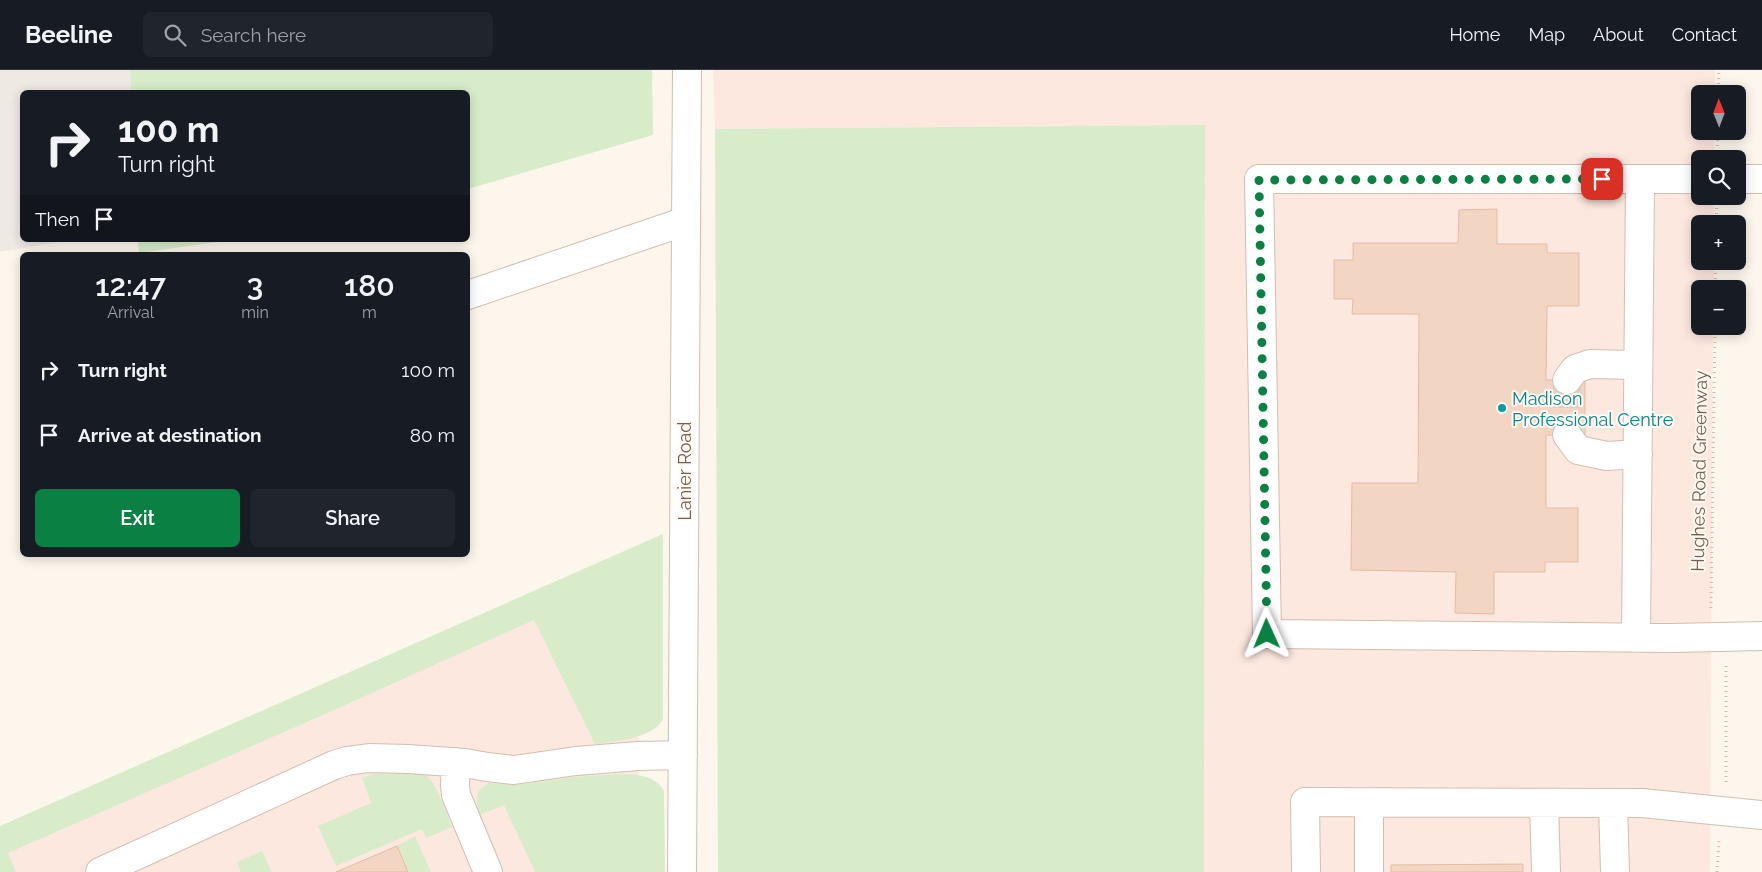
<!DOCTYPE html>
<meta charset="utf-8">
<style>
body{margin:0;font-family:Raleway,sans-serif;background:#20242c;color:#f1f3f6;height:100vh;display:flex;flex-direction:column;font-size:19px;white-space:nowrap}
*{box-sizing:border-box;margin:0}
p{font-size:16px;color:#9ea1a6}
.icon{flex:none;width:28px;height:28px;fill:none;stroke:currentColor;stroke-width:2;stroke-linecap:round;stroke-linejoin:round}
.map{position:relative;flex:1;overflow:hidden}
.details{position:absolute;left:20px;top:182px;width:450px;height:305px;display:flex;flex-direction:column;background:#171b24;border-radius:8px;box-shadow:0 2px 12px #0003}
.details>*{flex:none}
.guide{position:absolute;left:20px;top:20px;width:450px;height:152px;border-radius:8px;box-shadow:0 2px 12px #0003;background:#171b24;color:#f1f3f6;overflow:hidden}
.needle{width:32px;rotate:359deg}
.controls{position:absolute;left:1691px;top:15px;display:grid;gap:10px}
.controls a{display:grid;place-items:center;width:55px;height:55px;border-radius:8px;background:#171b24;box-shadow:0 2px 12px #0003;font-size:25px}
.pin{position:absolute;display:grid;place-items:center;width:42px;height:42px;color:#fff;margin:-21px;border-radius:10px;box-shadow:0 2px 8px #0006}
.me{position:absolute;width:55px;margin:-28px;rotate:359deg;stroke-linejoin:round;filter:drop-shadow(0 0 4px #0008)}
.turn{display:flex;align-items:center;gap:18px;height:105px;padding:0 15px;font-size:22px}
.turn .icon{width:65px;height:65px;stroke-width:2.5}
.turn b{display:block;font-size:35px;line-height:42px}
.then{display:flex;align-items:center;height:48px;padding:0 15px;background:#0003;gap:10px;font-size:19px}
.eta{display:flex;justify-content:space-evenly;align-items:center;height:85px;text-align:center}
.eta b{font-size:30px;font-weight:600;line-height:35px}
.cta{display:flex;gap:10px;margin-top:auto;padding:10px 15px}
.cta a{flex:1;height:58px;border-radius:8px;background:#0b8043;color:#fff;font-size:20px;font-weight:600;line-height:58px;text-align:center}
.cta a+a{background:#20242c;color:#f1f3f6}
ul{padding:0;list-style:none}
li{display:flex;align-items:center;gap:15px;height:65px;padding:0 15px}
li div{flex:1}
li b{display:block;font-size:19px}
li em{font-style:normal}
header{display:flex;align-items:center;gap:30px;box-sizing:border-box;height:70px;padding:0 25px;background:#171b24;border-bottom:1px solid #363941}
header strong{font-size:24px}
nav{display:flex;gap:28px;margin-inline-start:auto;font-size:18px}
.search{width:350px;height:45px;background:#20242c;display:flex;align-items:center;gap:12px;box-sizing:border-box;padding:0 18px;border-radius:8px;color:#9ea1a6;font-size:19px}
.map>svg:first-child{display:block}
.commercial{fill:#fde8e0}
.industrial{fill:#efe9e4}
.green{fill:#d8ecc9}
.building{fill:#f3d5c3;stroke:#e6bba3}
.lines{fill:none;stroke-linecap:round;stroke-linejoin:round}
.minor-tunnel{stroke:#dcd0c4;stroke-width:28;stroke-dasharray:28 14;stroke-linecap:butt}
.minor-casing{stroke:#d1beb0;stroke-width:30}
.path{stroke:#d9b8a5;stroke-width:3;stroke-dasharray:1 4;stroke-linecap:butt}
.minor{stroke:#fff;stroke-width:28}
.route{stroke:#0b8043;stroke-width:9;stroke-dasharray:0 16.2}
.culture-dot{fill:#0f9aa8;stroke:#fffaf3;stroke-width:2}
.labels{text-anchor:middle;dominant-baseline:central;stroke-width:4;stroke-linejoin:round;paint-order:stroke}
.culture-label{font-size:18px;fill:#0d838f;stroke:#fffaf3;text-anchor:start}
.street-label{font-size:18px;fill:#7a5c4d;stroke:#fffaf3}
</style>
<header>
<strong>Beeline</strong>
<div class="search"><svg class="icon" aria-label="search" viewBox="0 0 24 24"><circle cx="10" cy="10" r="6"/><path d="M15 15l6 6"/></svg>Search here</div>
<nav><a>Home</a><a>Map</a><a>About</a><a>Contact</a></nav>
</header>
<div class="map">
<svg width="1762" height="802" viewBox="0 0 1762 802">
<rect width="100%" height="100%" fill="#fdf6ec"/>
<path class="commercial" d="M 713,0 L 1715,0 L 1715,24 L 1700,24 L 1700,61 L 1714,61 L 1714,89 L 1700,89 L 1700,126 L 1714,126 L 1714,154 L 1700,154 L 1700,191 L 1714,191 L 1714,219 L 1700,219 L 1700,256 L 1713,256 L 1710,802 L 1204,802 L 1205,55 L 715,59 Z
M 639,480 L 638,802 L 0,802 L 0,765 Z"/>
<path class="industrial" d="M 0,0 L 130,0 L 131,22 L 22,22 L 22,170 L 70,170 L 0,182 Z"/>
<path class="green" d="M 130,0 L 652,0 L 653,65 L 468,119 L 468,22 L 131,22 Z
M 1205,55 L 1204,802 L 718,802 L 715,59 Z
M 138,170 L 231,170 L 139,183 Z
M 663,464 L 663,649 C 653,669 614,671 595,674 L 534,550 L 332,641 L 8,783 L 16,802 L 0,802 L 0,756 Z
M 423,703 C 437,711 446,743 452,757 L 426,768 L 422,759 L 336,796 L 318,756 L 371,733 L 362,708 L 373,704 Z
M 616,704 C 633,704 655,704 664,721 L 665,802 L 535,802 L 504,735 L 480,745 C 476,735 476,729 479,720 L 489,713 L 516,715 L 573,707 Z
M 415,766 L 431,802 L 408,802 L 397,776 Z
M 262,781 L 272,802 L 241,802 L 237,792 Z"/>
<path class="building" d="M 1497,139 L 1497,174 L 1547,174 L 1547,183 L 1579,183 L 1579,236 L 1547,236 L 1546,310 L 1585,310 L 1585,366 L 1546,365 L 1546,438 L 1578,438 L 1578,492 L 1545,492 L 1545,502 L 1494,502 L 1494,544 L 1455,543 L 1456,502 L 1351,500 L 1352,413 L 1418,413 L 1419,244 L 1352,244 L 1353,229 L 1334,229 L 1334,190 L 1353,190 L 1353,173 L 1458,173 L 1459,140 Z
M 397,776 L 408,802 L 336,802 Z
M 1523,794 L 1523,802 L 1391,802 L 1391,795 Z"/>
<g class="lines">
<path class="minor-tunnel" d="M 1567,310 L 1567,365"/>
<g class="minor-casing">
<path id="minor" d="M 1700,109 L 1259,109 L 1267,564 L 1672,568 L 1762,566
M 1738,109 L 1762,109
M 468,225 L 686,151
M 1567,310 L 1575,299 L 1590,294 L 1638,295
M 1567,365 L 1578,380 L 1607,386 L 1638,384
M 1636,567 L 1640,109
M 456,692 L 455,715 L 456,725 L 488,802
M 1369,733 L 1369,802
M 1544,733 L 1546,802
M 1613,733 L 1615,802
M 100,802 L 334,695 L 347,691 L 369,688 L 408,689 L 465,693 L 487,697 L 514,700 L 576,691 L 638,686 L 683,685
M 682,802 L 687,0
M 1306,802 L 1305,732 L 1642,733 L 1762,745"/>
</g>
<path class="path" d="M 1718,24 L 1719,0
M 1717,86 L 1718,61
M 1716,154 L 1717,132
M 1715,219 L 1716,191
M 1711,538 L 1715,256
M 1726,596 L 1726,712
M 1717,802 L 1719,770"/>
<use href="#minor" class="minor"/>
</g>
<g class="lines">
<path class="route" d="M 1267,564 L 1259,110 L 1602,109"/>
</g>
<circle class="culture-dot" cx="1502" cy="338" r="5"/>
<g class="labels">
<g class="culture-label">
<text x="1512" y="328">Madison<tspan x="1512" dy="21">Professional Centre</tspan></text>
</g>
<g class="street-label">
<text transform="translate(684 401) rotate(-90)">Lanier Road</text>
<text transform="translate(1699 401) rotate(-89)">Hughes Road Greenway</text>
</g>
</g>
</svg>
<div class="controls">
<a><svg class="needle" viewBox="-14 -14 28 28"><path d="M0-13l5 13h-10z" fill="#e53935"/><path d="M0 13l5-13h-10z" fill="#9ea1a6"/></svg></a>
<a><svg class="icon" aria-label="search" viewBox="0 0 24 24"><circle cx="10" cy="10" r="6"/><path d="M15 15l6 6"/></svg></a>
<a>+</a>
<a>−</a>
</div>
<div class="pin" style="left:1602px;top:109px;background:#d93025"><svg class="icon" aria-label="arrive" viewBox="0 0 24 24"><path d="M6 21V4h12l-3 4 3 4H6"/></svg></div>
<svg class="me" style="left:1267px;top:564px" viewBox="-20 -20 40 40"><path d="M0-17L14 15 0 8-14 15z" fill="#0b8043" stroke="#fff" stroke-width="4"/></svg>
<div class="guide">
<div class="turn"><svg class="icon" aria-label="right" viewBox="0 0 24 24"><path d="M7 20v-9h11M14 6l5 5-5 5"/></svg><div><b>100 m</b>Turn right</div></div>
<div class="then">Then<svg class="icon" aria-label="arrive" viewBox="0 0 24 24"><path d="M6 21V4h12l-3 4 3 4H6"/></svg></div>
</div>
<section class="details">
<div class="eta">
<div><b>12:47</b><p>Arrival</p></div>
<div><b>3</b><p>min</p></div>
<div><b>180</b><p>m</p></div>
</div>
<ul>
<li><svg class="icon" aria-label="right" viewBox="0 0 24 24"><path d="M7 20v-9h11M14 6l5 5-5 5"/></svg><div><b>Turn right</b></div><em>100 m</em></li>
<li><svg class="icon" aria-label="arrive" viewBox="0 0 24 24"><path d="M6 21V4h12l-3 4 3 4H6"/></svg><div><b>Arrive at destination</b></div><em>80 m</em></li>
</ul>
<div class="cta"><a>Exit</a><a>Share</a></div>
</section>
</div>
